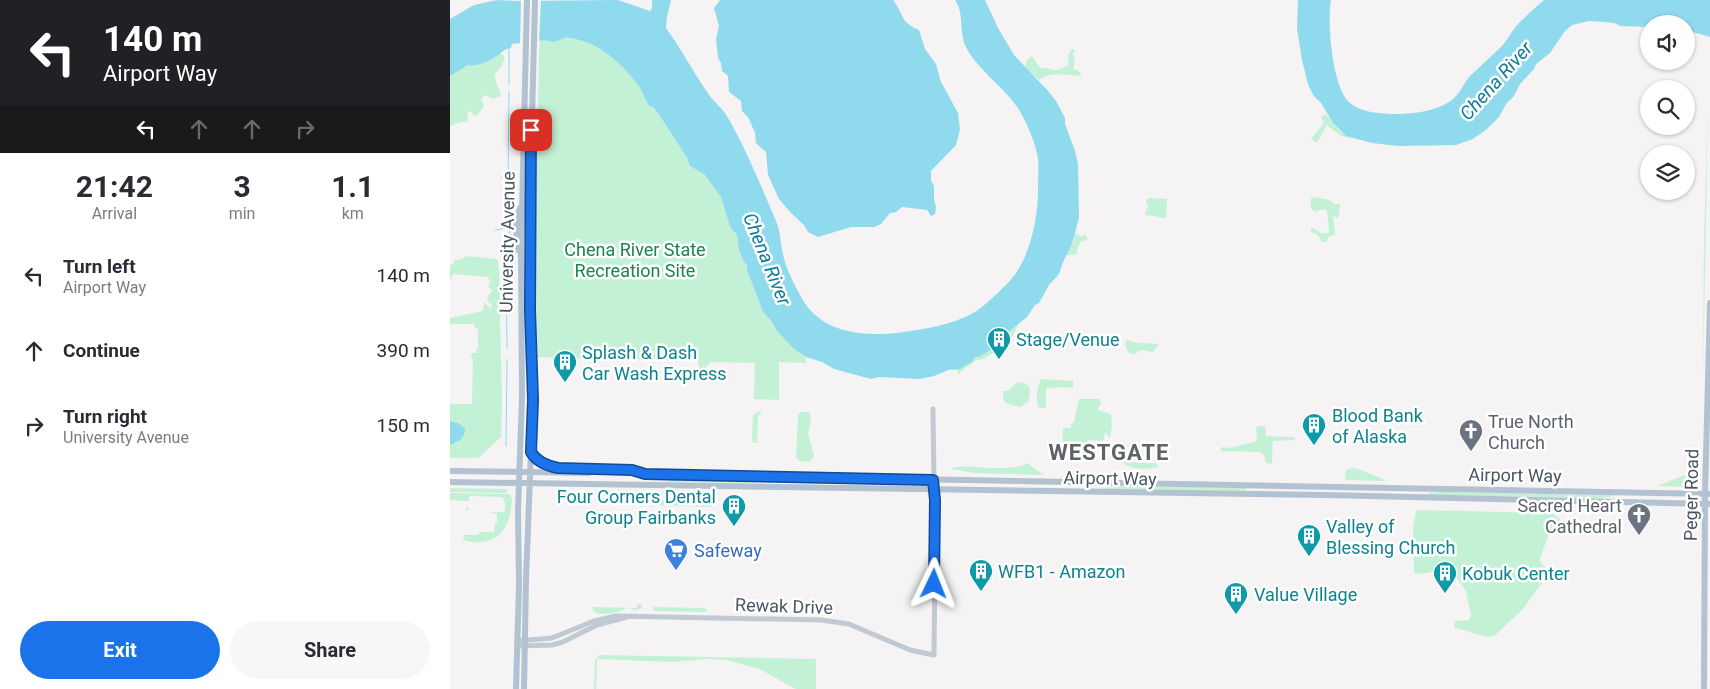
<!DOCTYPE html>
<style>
body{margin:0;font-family:Roboto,sans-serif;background:#f7f7f7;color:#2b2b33;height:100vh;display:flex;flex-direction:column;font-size:19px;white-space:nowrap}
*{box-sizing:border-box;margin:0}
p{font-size:16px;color:#7c7c81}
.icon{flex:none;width:28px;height:28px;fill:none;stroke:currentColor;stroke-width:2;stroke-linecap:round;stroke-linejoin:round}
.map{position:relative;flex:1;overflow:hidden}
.side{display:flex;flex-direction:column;background:#fff;width:450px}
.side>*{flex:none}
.hud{background:#202124;color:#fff;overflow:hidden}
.fabs{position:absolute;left:1190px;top:15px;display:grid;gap:10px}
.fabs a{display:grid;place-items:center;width:55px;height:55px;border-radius:50%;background:#fff;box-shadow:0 1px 4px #0004;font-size:25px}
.pin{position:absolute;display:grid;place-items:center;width:42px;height:42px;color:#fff;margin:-21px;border-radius:10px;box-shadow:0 2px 8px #0006}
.me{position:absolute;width:55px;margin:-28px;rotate:2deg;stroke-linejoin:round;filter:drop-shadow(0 0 4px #0008)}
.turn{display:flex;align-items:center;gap:18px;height:105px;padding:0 20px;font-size:22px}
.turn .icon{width:65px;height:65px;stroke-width:2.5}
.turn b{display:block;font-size:35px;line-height:42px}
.lanes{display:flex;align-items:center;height:48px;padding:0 20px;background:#0003;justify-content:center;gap:25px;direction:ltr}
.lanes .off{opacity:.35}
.eta{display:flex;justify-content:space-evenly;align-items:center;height:85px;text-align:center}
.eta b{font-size:30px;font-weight:700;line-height:35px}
.button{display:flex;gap:10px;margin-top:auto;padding:10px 20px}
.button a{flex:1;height:58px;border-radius:30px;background:#1a73e8;color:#fff;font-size:20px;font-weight:700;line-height:58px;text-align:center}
.button a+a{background:#f7f7f7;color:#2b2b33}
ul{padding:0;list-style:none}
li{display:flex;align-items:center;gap:15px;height:75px;padding:0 20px}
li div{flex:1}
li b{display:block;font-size:19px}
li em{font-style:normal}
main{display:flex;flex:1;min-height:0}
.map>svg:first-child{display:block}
.green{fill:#c3f1d5}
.water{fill:#90daee}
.pier{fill:#f5f3f3}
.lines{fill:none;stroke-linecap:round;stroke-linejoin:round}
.stream{stroke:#90daee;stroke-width:1}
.minor{stroke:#c1cad2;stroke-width:5}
.major{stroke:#b3c2d1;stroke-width:6}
.highway{stroke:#8ba5c1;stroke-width:8}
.route-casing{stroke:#114b97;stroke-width:12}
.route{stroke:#1a73e8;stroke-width:9}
.labels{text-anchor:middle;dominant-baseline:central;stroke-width:5;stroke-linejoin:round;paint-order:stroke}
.street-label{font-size:18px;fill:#4a5661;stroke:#fff}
.park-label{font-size:18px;fill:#17864f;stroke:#fff}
.culture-label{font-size:18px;fill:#0d838f;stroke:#fff;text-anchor:start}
.worship-label{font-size:18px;fill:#5b616d;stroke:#fff;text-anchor:start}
.shop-label{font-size:18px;fill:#366cbe;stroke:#fff;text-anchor:start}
.water-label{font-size:19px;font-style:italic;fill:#0c7c9b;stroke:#fff}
.district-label{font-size:22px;font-weight:bold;letter-spacing:1px;fill:#5f6368;stroke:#fff}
</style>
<main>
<section class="side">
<div class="hud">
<div class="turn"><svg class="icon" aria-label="left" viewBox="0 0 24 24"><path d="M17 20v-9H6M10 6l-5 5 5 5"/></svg><div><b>140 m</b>Airport Way</div></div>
<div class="lanes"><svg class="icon" aria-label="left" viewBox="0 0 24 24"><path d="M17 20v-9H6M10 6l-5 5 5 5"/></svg><svg class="icon off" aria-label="ahead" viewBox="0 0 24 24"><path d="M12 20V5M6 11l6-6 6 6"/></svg><svg class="icon off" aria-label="ahead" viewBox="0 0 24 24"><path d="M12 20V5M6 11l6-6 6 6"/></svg><svg class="icon off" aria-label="right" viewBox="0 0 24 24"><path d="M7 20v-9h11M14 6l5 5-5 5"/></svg></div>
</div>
<div class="eta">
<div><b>21:42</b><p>Arrival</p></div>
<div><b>3</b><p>min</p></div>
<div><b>1.1</b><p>km</p></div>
</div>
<ul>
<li><svg class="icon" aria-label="left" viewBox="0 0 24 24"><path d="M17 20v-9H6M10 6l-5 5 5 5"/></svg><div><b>Turn left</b><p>Airport Way</p></div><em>140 m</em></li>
<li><svg class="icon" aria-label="ahead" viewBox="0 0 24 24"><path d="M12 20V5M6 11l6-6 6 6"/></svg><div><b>Continue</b></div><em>390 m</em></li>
<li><svg class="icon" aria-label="right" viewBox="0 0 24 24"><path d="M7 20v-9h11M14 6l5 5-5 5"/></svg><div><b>Turn right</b><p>University Avenue</p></div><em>150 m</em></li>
</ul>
<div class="button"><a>Exit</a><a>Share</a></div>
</section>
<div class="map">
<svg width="1260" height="689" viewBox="0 0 1260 689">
<rect width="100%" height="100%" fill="#f5f3f3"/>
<path class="green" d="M 112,38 C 145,37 170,62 189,85 C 193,91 195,100 199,106 L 203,107 L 208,113 L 237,158 L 239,164 L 254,174 L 271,197 L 280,227 L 287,235 L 289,250 L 294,262 L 297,265 L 297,270 L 313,312 L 344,349 L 356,357 L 356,363 L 329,362 L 329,400 L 304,399 L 305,363 L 261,362 L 255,368 L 249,368 L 248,361 L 87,357 L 85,276 L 89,54 L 90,40 L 95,39 L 104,42 Z
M 622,49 L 626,51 L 623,53 L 625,62 L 623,68 L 631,73 L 630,76 C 616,75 601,71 589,80 L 575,67 L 577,60 L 582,56 L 590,68 C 596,68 599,69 603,70 C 609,71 614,67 619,65 L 618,55 Z
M 49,53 L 53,55 L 55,59 L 50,68 L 45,74 C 44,83 50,88 51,96 L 43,99 L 35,95 L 31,99 L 34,106 L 27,116 L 23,115 L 22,112 L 18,111 L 17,122 L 10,122 L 0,126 L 0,76 L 18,65 L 28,64 L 46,57 Z
M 1258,105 L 1253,378 L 1254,239 Z
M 876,114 C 883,122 889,135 902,137 L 901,138 C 891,138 885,131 877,125 L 867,143 L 861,139 L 874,123 L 871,117 Z
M 864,197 L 880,200 L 884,204 L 890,204 L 889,216 L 887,218 L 883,216 L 885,234 L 878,237 L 877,242 L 872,242 L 868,235 L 861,232 L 861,229 L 863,228 L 871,233 L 878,233 L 879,231 L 877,211 L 874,209 L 865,212 L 861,208 L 861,198 Z
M 698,198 L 717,199 L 716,218 L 696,215 L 695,213 L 698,207 L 696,201 Z
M 625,233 L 630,236 L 636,235 L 638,240 L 631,241 L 627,249 L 627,254 L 617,255 L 616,255 L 624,241 Z
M 16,256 L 46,259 L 48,261 L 49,273 L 52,400 L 51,437 L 28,458 L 0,458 L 0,445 L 7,443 L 10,424 L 0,421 L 0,404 L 22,404 L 23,359 L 21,356 L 22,353 L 26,353 L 26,350 L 28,349 L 28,329 L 25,328 L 24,324 L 0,324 L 0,318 L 33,311 L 34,303 L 36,303 L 37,306 L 41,308 L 42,305 L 38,302 C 36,297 39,294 43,290 L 38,287 L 40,282 L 38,277 L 3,274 L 0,281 L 0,265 L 2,265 L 5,260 L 12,259 Z
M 569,324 L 563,336 L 550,346 L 548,350 L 533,359 L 526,360 L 508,374 L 507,369 C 513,368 522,362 525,357 C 544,354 554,334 569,324 Z
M 678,340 C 691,346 700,341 709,345 L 703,352 L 691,350 L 684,354 L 679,353 L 675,346 L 676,341 Z
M 591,379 L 623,381 L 623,388 L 614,387 L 596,388 L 596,408 L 589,408 C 585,400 587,387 591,379 Z
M 572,382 L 579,386 L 580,392 L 578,402 L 570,407 C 559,403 552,406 553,391 L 558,391 L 566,383 Z
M 629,399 L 650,399 L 651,405 L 648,407 L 648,410 L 661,414 L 662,426 L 660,438 L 655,432 L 654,439 L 652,441 L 638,440 L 638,453 C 631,457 623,455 617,451 L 612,451 L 613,428 L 621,428 L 621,424 L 624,422 Z
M 310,411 L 311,415 L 308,415 L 307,441 L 310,442 L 304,443 L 302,441 L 303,415 Z
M 350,412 L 359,412 C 363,419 359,427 358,434 L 364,455 L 360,462 L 350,461 L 346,458 L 348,415 Z
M 808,426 L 815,426 L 816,436 L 844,437 L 845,440 L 823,441 C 821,449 824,458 821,464 L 816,463 L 814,455 L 810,452 L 770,451 L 772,447 L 779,448 L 805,442 L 807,439 L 806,428 Z
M 675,459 L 680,462 L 706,463 L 709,467 C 699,469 677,471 672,460 Z
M 578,463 L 586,470 L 595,475 L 524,473 L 501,469 C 509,461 557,475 578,463 Z
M 903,468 L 911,470 L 937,481 L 895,480 L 896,470 Z
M 1240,474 L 1245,476 L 1245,487 L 1206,486 C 1217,483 1231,475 1240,474 Z
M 236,478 L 314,480 L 314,482 L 289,483 L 216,482 L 223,479 Z
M 677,486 L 796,488 L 796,490 L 784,491 L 656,489 L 656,488 Z
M 0,488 L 55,489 L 58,489 L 56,493 L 0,492 Z
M 989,492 L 1163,495 L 1164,496 L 1149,498 L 979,495 L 979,493 Z
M 0,493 L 59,494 L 62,498 C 61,529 47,549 13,540 L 14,535 L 27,535 L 30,532 L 44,532 L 45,523 L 47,523 L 47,514 L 40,512 L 55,512 L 55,503 L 52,497 L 19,496 L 19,501 L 0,500 Z
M 209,500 L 253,501 L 259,503 L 262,507 L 206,505 L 202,507 L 204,503 Z
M 968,510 L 1102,513 L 1110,519 L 1107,525 L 1100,530 C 1099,535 1089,559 1090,561 C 1092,565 1096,567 1098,570 L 1098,575 L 1072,610 L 1044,636 C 1030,639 1018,629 1004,628 L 1005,621 L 1019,620 L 1021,616 L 1016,591 L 1005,575 L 990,571 L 967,574 L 964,573 L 963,527 L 966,511 Z
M 187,604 L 192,605 L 192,608 L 184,611 L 181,608 L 176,608 C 171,613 151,616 144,612 L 142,607 L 187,608 Z
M 203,607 L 254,608 L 258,610 L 254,612 L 204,611 Z
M 149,655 L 366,659 L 366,689 L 346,689 L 309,669 L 276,660 L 256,659 L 222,662 L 147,659 L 146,689 L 144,689 L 145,661 Z"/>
<path class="water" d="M 47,0 L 66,1 L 168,0 L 200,11 L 202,8 L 202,0 L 221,0 L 217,17 L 216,28 C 232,50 244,74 260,96 C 265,103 272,108 277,116 C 296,149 311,186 326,221 C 331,232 330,243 333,254 C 335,268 352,302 362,312 C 383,334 419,336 447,333 C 474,329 500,326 525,312 C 533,307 541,299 548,293 C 553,287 559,283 563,277 C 581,255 589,213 588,185 C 588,176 589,168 588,159 C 586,145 579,128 572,115 C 559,90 531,74 517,49 C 508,33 515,14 505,0 L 535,0 L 548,28 L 564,55 L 599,92 L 606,101 L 615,118 L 615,124 L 625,151 L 628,164 L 629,218 L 622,244 L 613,262 L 609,274 L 599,285 L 589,303 L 585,305 L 577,317 L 561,330 L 559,334 L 546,344 L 544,348 L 529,357 L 525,357 L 523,361 L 510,369 L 498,370 L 484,376 L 469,379 L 429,377 L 421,379 L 384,369 L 372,362 L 356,357 L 344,349 L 328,332 L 321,321 L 313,312 L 297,270 L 297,265 L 294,262 L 289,250 L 287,235 L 280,227 L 271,197 L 254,174 L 240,166 L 237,158 L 208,113 L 203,107 L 199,106 C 195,100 193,92 189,86 C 174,67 154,46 129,40 C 124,39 120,37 114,38 C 111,39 108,41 104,42 L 95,40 L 62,44 L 61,48 C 54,49 52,52 47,56 C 40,61 26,67 18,65 L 0,76 L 0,19 L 24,5 Z
M 270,0 L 443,0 C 454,13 449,22 469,30 L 475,49 L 486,64 L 491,82 L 508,113 L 510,130 L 506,145 L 481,171 L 481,181 L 484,186 L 484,200 L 486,207 L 485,214 L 481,216 L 477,210 L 452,207 L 446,212 L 440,213 L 431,224 L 424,227 L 401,227 L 368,237 L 358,232 L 354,225 L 341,213 L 329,199 L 318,175 L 316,152 L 306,143 L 305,133 L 298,117 L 292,111 L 291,101 L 279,92 L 278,76 L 272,71 L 271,63 L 268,58 L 266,39 L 269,26 L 264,8 Z
M 848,0 L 881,0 C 877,23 882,81 897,100 C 909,114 935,114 951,114 C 967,113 985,111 999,102 C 1011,94 1012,85 1020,76 C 1030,66 1041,57 1051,47 C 1058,40 1062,30 1069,23 C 1077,15 1086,7 1094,0 L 1260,0 L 1260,37 L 1236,30 L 1236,24 L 1199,24 L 1199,27 L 1170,26 L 1164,23 L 1154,22 L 1139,21 L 1122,25 L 1115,31 L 1100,53 L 1086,64 L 1084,69 L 1070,84 L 1064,96 L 1056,104 L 1049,117 L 1037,129 L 1023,139 L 1006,145 L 948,146 L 922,143 L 896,136 L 883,123 L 871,103 L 863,95 L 858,84 L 852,60 L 847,28 Z
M 0,421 L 8,423 L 15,428 C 15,438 9,442 0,445 Z"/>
<path class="pier" d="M 71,0 L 91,0 L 89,43 L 70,45 Z"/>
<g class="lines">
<path class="stream" d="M 59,48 L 59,85
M 51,177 L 58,176
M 45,230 L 57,228
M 58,250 L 60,245 L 58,186 L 59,91
M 57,349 L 56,262 L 58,257
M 56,446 L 57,360
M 17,508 L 17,510"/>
<path class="minor" d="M 67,641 L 102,638 L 144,621 L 166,616 L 371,620 L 399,624 L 460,650 L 484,655 L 485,562 L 483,409
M 67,646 L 102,645 L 113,642 L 147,625 L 177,617"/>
<path class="major" d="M 60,253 L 66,250 L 66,247 L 67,219 L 70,208
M 0,471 L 139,473
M 191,474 L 1260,494
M 0,482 L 876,495 L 1260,504
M 66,689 L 69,585 L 68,511 L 72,396 L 71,253 L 77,0
M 74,689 L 76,579 L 83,400 L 79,310 L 79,237 L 85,0
M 1254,689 L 1255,494 L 1260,303"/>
<path class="highway" d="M 81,452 C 95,480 167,463 195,474"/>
</g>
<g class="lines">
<g class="route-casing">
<path id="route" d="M 81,130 L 80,310 L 83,400 L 81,452 C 86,461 98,466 108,468 L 182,470 L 195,474 L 483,480 L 485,500 L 484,584"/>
</g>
<use href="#route" class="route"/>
</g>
<defs>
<g id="building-pin" transform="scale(1.25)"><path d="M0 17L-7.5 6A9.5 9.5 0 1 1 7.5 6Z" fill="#0f9aa8" stroke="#fff"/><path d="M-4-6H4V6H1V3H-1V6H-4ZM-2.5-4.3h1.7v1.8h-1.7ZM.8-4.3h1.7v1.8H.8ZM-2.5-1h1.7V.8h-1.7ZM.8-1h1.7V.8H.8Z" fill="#fff"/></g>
<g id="church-pin" transform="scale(1.25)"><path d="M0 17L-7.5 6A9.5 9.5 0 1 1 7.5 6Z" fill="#6b7280" stroke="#fff"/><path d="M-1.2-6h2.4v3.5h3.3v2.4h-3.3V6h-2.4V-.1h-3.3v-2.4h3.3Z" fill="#fff"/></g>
<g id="supermarket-pin" transform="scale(1.25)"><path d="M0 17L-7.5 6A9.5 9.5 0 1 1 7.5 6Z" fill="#3f7fe0" stroke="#fff"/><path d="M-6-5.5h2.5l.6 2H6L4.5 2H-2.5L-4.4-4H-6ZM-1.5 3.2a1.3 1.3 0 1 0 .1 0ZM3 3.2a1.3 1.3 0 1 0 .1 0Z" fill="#fff"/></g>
</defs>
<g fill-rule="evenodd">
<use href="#building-pin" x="549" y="339"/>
<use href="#building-pin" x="115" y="362"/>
<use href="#building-pin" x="864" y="425"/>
<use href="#church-pin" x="1021" y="431"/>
<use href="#building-pin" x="284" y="506"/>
<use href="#church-pin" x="1189" y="515"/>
<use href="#building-pin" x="859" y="536"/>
<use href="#supermarket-pin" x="226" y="550"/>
<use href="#building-pin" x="531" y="571"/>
<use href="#building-pin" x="995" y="573"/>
<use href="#building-pin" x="786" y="594"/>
</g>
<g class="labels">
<g class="street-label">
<text transform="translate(57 242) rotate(-89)">University Avenue</text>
<text transform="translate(1065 475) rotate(1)">Airport Way</text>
<text transform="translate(660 478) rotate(1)">Airport Way</text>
<text transform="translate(1241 495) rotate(-89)">Peger Road</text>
<text transform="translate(334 606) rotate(2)">Rewak Drive</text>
</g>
<g class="park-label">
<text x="185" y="249">Chena River State<tspan x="185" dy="21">Recreation Site</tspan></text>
</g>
<g class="culture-label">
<text x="566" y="339">Stage/Venue</text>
<text x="132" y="352">Splash &amp; Dash<tspan x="132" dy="21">Car Wash Express</tspan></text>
<text x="882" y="415">Blood Bank<tspan x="882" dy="21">of Alaska</tspan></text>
<text x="266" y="496" text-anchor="end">Four Corners Dental<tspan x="266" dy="21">Group Fairbanks</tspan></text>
<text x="876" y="526">Valley of<tspan x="876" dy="21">Blessing Church</tspan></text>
<text x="548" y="571">WFB1 - Amazon</text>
<text x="1012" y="573">Kobuk Center</text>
<text x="804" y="594">Value Village</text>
</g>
<g class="worship-label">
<text x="1038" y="421">True North<tspan x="1038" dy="21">Church</tspan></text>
<text x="1172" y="505" text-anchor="end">Sacred Heart<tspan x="1172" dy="21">Cathedral</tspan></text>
</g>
<g class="shop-label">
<text x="244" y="550">Safeway</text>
</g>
<g class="water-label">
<text transform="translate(1046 81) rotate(-48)">Chena River</text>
<text transform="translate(317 259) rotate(68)">Chena River</text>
</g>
<g class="district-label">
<text x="659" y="452">WESTGATE</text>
</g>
</g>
</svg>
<div class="fabs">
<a><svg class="icon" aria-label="sound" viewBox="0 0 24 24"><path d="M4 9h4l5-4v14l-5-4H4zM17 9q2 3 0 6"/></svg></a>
<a><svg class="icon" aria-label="search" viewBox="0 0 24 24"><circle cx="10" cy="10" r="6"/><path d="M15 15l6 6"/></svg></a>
<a><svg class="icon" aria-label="layers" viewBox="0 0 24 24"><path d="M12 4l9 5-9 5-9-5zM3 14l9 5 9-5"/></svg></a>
</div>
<div class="pin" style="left:81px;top:130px;background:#d93025"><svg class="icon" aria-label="arrive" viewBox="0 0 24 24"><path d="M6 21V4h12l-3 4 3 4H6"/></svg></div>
<svg class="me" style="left:484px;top:584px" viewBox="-20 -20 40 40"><path d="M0-17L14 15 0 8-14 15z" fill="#1a73e8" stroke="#fff" stroke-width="4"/></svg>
</div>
</main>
